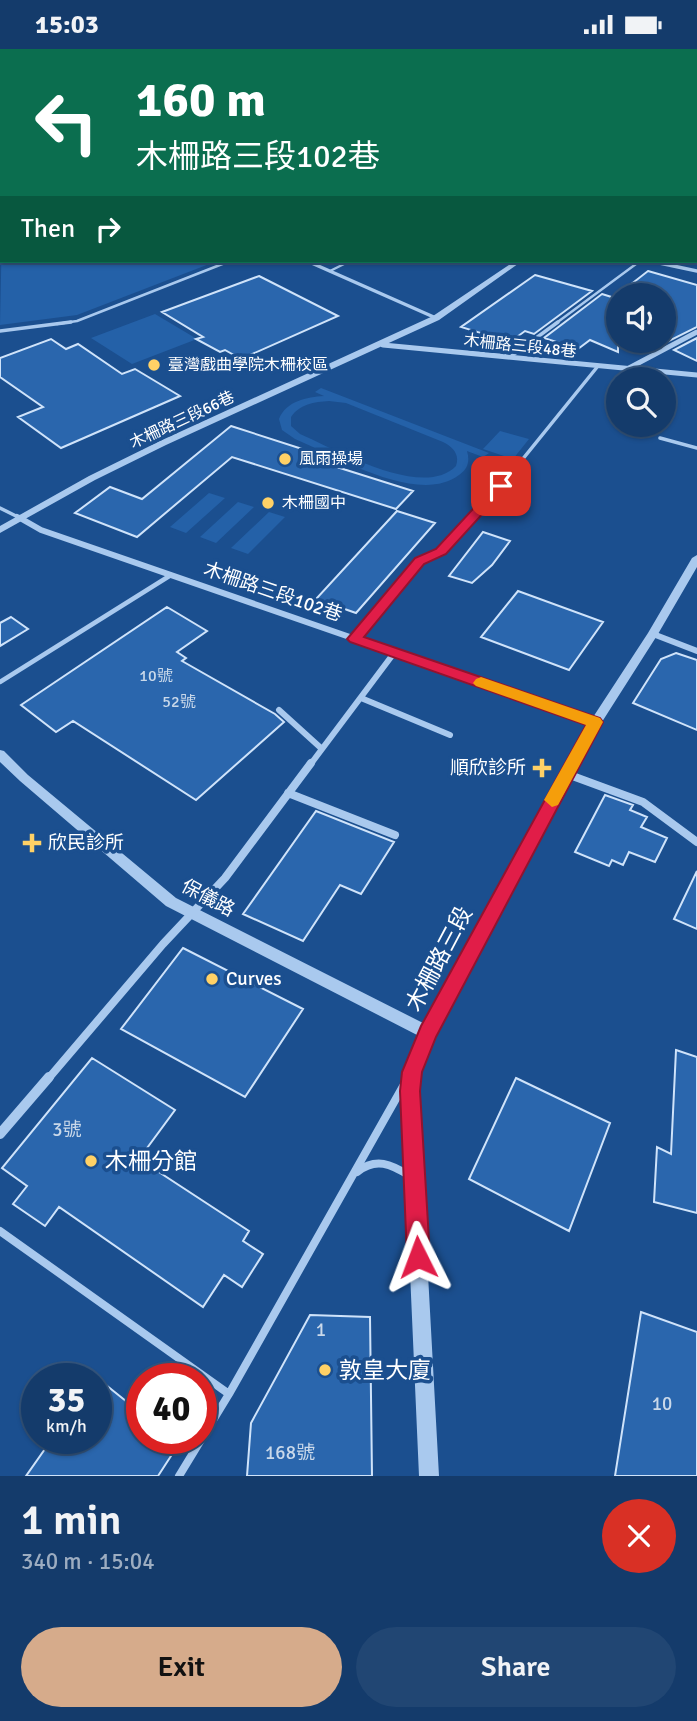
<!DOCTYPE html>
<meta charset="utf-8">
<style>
body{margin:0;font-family:Signika,"Noto Sans TC",sans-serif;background:#214673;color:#f1f3f6;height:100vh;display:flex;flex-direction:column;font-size:26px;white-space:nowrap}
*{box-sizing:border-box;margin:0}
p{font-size:23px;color:#9dadc1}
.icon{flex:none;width:38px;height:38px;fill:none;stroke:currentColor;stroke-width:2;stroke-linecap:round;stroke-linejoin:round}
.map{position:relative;height:1427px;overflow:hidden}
.panel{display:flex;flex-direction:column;background:#143b6b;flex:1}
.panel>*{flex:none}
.banner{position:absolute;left:0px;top:0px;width:698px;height:214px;box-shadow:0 2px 5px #0004,0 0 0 2px #33557e;background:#0b6e4f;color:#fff;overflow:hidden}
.tools{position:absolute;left:606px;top:234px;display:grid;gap:14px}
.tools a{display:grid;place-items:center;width:70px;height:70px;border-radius:50%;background:#143b6b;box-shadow:0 2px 5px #0004,0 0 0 2px #33557e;font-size:35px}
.speed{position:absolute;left:21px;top:1314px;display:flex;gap:14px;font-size:35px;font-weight:700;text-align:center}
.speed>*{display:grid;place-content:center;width:91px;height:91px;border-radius:50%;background:#143b6b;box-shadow:0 2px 5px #0004,0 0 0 2px #33557e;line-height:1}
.speed small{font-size:18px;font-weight:400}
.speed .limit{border:10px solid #d22;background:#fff;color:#111}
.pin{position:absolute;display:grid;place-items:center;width:60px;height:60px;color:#fff;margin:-30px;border-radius:14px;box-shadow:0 4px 10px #0006}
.me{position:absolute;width:77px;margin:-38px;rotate:357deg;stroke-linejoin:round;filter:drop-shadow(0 0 5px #0008)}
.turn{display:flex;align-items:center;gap:24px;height:147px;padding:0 21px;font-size:32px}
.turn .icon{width:91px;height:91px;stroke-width:2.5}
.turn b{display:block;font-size:49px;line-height:60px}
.then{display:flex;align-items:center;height:66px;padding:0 21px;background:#0003;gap:14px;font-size:26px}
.round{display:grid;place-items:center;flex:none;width:74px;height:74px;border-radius:37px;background:#214673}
.overview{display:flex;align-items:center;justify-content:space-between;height:119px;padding:0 21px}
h1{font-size:42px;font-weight:600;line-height:52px}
.primary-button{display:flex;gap:14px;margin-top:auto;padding:14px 21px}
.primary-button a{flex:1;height:80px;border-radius:42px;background:#d6ab8b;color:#111;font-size:28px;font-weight:600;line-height:80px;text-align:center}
.primary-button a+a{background:#214673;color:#f1f3f6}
.status{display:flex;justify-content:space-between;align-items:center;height:49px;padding:0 35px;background:#143b6b;direction:ltr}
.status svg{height:19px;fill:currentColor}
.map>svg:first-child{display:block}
.green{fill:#2461a8;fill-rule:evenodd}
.building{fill:#2a66ad;stroke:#cfe3fa;stroke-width:2}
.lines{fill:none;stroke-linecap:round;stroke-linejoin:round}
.service-far3{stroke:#a9c9ee;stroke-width:2.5}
.service-far2{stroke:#a9c9ee;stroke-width:3.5}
.service-far1{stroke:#a9c9ee;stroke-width:4.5}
.service{stroke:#a9c9ee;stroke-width:8}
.minor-far5{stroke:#a9c9ee;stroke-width:2.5}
.minor-far4{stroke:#a9c9ee;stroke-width:3.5}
.minor-far3{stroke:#a9c9ee;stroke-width:5}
.minor-far2{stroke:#a9c9ee;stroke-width:6}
.minor-far1{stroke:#a9c9ee;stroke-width:8}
.minor{stroke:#a9c9ee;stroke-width:10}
.tertiary{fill:#a9c9ee;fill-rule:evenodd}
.route{fill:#e11d48;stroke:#92132f;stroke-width:2}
.slow{fill:#f59e0b}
.poi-dot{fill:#ffd166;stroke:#1b4f8f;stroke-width:2.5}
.labels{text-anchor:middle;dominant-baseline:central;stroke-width:7;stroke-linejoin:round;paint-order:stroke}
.far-street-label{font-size:16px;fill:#fff;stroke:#1b4f8f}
.far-poi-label{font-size:16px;fill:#fff;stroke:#1b4f8f;text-anchor:start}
.number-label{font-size:16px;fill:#cad9ea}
.street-label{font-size:19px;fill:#fff;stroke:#1b4f8f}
.poi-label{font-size:19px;fill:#fff;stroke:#1b4f8f;text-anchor:start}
.near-number-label{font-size:19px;fill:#cad9ea}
.near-street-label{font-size:23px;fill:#fff;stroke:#1b4f8f}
.near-poi-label{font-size:23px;fill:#fff;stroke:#1b4f8f;text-anchor:start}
</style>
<div class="status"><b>15:03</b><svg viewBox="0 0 49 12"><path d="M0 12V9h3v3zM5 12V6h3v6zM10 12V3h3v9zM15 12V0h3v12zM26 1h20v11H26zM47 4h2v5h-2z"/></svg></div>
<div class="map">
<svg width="697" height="1427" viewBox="0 0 697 1427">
<rect width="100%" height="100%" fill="#1b4f8f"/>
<path class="green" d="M 2,179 L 2,212 L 217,212 L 77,266 L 0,276 Z
M 155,265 L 197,290 L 132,315 L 91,289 Z
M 321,339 L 489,404 L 483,408 L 467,402 C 470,412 468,420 459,426 C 418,457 336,407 295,390 L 282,381 L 279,370 C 286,352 307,348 324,347 L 315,343 ZM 329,352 L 346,354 L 443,393 C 453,398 460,405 456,417 C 423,451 337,401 300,385 L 291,377 L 291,368 C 300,355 314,353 329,352 Z
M 500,382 L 529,390 L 513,410 L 483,400 Z
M 209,444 L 225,449 L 186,484 L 170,478 Z
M 238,453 L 254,458 L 216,494 L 200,488 Z
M 269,463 L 285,468 L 248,505 L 231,499 Z"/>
<path class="building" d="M 648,222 L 697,236 L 697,278 L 663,295 L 663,247 L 616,247 Z
M 535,226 L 592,242 L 534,285 L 525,282 L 510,293 L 461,278 Z
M 259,227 L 338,267 L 241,310 L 225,301 L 220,303 L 196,290 L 203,288 L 162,263 Z
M 602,245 L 618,250 L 618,303 L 590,291 L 578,300 L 544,289 Z
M 697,289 L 697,312 L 674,301 Z
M 51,290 L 66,300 L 78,295 L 122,325 L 135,320 L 180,347 L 61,399 L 18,368 L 43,358 L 0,328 L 0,309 Z
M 231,377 L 327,408 L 321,413 L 413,442 L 396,460 L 232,408 L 137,488 L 75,464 L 110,438 L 142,450 Z
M 397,462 L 435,474 L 356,564 L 316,550 Z
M 483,483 L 510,492 L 492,516 L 472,534 L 449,527 Z
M 518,542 L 603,573 L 569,621 L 481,588 Z
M 167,558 L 207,582 L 177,603 L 186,609 L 182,612 L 275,665 L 284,673 L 196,751 L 73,672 L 56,683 L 21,656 Z
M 11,568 L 28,580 L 0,597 L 0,574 Z
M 676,604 L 697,611 L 697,681 L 633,654 L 661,610 Z
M 605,746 L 633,756 L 630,761 L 647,768 L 641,778 L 667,789 L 655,813 L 629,803 L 623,816 L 612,811 L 609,817 L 575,803 Z
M 316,762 L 394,793 L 361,845 L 340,836 L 303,892 L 243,865 Z
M 697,822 L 697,880 L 674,870 Z
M 183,899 L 303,960 L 245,1048 L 121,980 Z
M 676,1001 L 697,1008 L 697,1164 L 654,1153 L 657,1098 L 671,1105 Z
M 92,1009 L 175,1061 L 139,1110 L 249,1182 L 243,1192 L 263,1205 L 242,1238 L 224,1226 L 203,1258 L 59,1158 L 45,1177 L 13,1155 L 27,1137 L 2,1119 Z
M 516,1029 L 610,1074 L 569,1182 L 469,1130 Z
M 641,1263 L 697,1283 L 697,1427 L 615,1427 Z
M 310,1266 L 370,1268 L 372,1427 L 247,1427 L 251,1374 Z
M 96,1328 L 142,1365 L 142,1390 L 182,1390 L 158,1427 L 26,1427 L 52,1390 L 96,1390 Z"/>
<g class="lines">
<path class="service-far3" d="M 155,2 L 159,0
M 232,2 L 236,0
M 330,222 L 350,212
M 57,275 L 77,272 L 230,212
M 555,275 L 640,212"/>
<path class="service-far2" d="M 0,282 L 71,273
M 510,308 L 558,273
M 660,389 L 697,399
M 0,459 L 20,469
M 471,469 L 501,437 L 598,317"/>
<path class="service-far1" d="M 17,467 L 20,469
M 354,590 L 420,512 L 441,502 L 473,467
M 0,633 L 171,526"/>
<path class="service" d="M 357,1123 C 376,1108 391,1115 410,1127
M 0,1182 L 229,1345
M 179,1427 L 229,1345 L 406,1032"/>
<path class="minor-far5" d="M 74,0 L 88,2
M 342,0 L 353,2
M 317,2 L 321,0
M 496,2 L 499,0"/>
<path class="minor-far4" d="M 307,212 L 436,269
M 650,212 L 697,222"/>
<path class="minor-far3" d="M 383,296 L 697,326
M 629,319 L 697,283"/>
<path class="minor-far2" d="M 20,469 L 41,481 L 595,673
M 653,585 L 697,602
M 361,649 L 450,686
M 279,661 L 322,700
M 310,716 L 394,604"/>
<path class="minor-far1" d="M 567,725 L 643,753 L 697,793
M 288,744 L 395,786
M 48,1030 L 163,895 L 225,829 L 311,714"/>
<path class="minor" d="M 0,1085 L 49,1028"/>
<path class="tertiary" d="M 696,77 L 697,77 L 697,81 L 696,81 Z
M 0,172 L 2,172 L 2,176 L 0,176 Z
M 515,212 L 522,212 L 439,271 L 166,396 L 95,431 L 0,484 L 0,477 L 89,427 L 160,392 L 433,267 Z
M 697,506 L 697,518 L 658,585 L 593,687 L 434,987 L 420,1022 L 418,1042 L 439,1427 L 419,1427 L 402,1042 L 404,1022 L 419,987 L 166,857 L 20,732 L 0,713 L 0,701 L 4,702 L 28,726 L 176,849 L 425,975 L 584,682 L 648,584 L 692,509 Z"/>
</g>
<path class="route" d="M 501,433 L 506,434 L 506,439 L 446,505 L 424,515 L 364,588 L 600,669 L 603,673 L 436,988 L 422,1023 L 420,1042 L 430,1208 L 426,1216 L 418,1219 L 410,1216 L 407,1208 L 400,1042 L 402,1023 L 421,977 L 586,676 L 350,593 L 347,590 L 415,509 L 436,500 L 497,434 Z"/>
<path class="slow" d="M 481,628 L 600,669 L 603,673 L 558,756 L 552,758 L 544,751 L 586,676 L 476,637 L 473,634 L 476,630 Z"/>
<g class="poi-dot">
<circle cx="154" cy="316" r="7"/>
<circle cx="285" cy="410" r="7"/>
<circle cx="268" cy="454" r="7"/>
<path d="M538.5 708.5h7v7h7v7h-7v7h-7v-7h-7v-7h7z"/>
<path d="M28.5 783.5h7v7h7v7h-7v7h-7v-7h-7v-7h7z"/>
<circle cx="212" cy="930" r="7"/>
<circle cx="91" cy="1112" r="7"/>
<circle cx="325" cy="1321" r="7"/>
</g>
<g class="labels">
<g class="far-street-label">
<text transform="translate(520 297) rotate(6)">木柵路三段48巷</text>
<text transform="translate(182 371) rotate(-25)">木柵路三段66巷</text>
</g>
<g class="far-poi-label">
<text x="168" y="316">臺灣戲曲學院木柵校區</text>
<text x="299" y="410">風雨操場</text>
<text x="282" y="454">木柵國中</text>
</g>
<g class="number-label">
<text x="156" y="627">10號</text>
<text x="179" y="653">52號</text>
</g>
<g class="street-label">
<text transform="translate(273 543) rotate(19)">木柵路三段102巷</text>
<text transform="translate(208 849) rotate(28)">保儀路</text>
</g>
<g class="poi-label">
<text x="526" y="719" text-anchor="end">順欣診所</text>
<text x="48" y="794">欣民診所</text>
<text x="226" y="930">Curves</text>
</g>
<g class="near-number-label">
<text x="67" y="1081">3號</text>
<text x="321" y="1281">1</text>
<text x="662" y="1355">10</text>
<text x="290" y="1404">168號</text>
</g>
<g class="near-street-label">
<text transform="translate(439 910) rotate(-62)">木柵路三段</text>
</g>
<g class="near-poi-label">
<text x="105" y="1112">木柵分館</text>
<text x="339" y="1321">敦皇大廈</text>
</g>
</g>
</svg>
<div class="tools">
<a><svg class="icon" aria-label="sound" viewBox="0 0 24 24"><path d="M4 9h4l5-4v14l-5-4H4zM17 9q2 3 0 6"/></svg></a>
<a><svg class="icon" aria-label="search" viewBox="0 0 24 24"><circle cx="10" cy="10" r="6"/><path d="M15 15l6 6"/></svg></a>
</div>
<div class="speed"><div>35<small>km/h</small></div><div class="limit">40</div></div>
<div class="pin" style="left:501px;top:437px;background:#d93025"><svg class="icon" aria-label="arrive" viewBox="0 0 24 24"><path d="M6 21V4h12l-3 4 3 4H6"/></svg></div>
<svg class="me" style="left:418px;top:1208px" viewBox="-20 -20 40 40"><path d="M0-17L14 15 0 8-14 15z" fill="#e11d48" stroke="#fff" stroke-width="4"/></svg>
<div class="banner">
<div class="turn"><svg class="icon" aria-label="left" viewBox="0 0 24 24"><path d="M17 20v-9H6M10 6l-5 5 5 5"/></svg><div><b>160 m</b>木柵路三段102巷</div></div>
<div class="then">Then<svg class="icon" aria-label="right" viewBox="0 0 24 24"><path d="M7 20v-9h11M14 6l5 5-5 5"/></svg></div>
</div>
</div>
<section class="panel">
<div class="overview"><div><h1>1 min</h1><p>340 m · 15:04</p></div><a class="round" style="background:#d93025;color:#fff"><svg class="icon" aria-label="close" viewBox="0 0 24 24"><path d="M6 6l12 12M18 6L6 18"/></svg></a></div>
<div class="primary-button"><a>Exit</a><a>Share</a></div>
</section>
